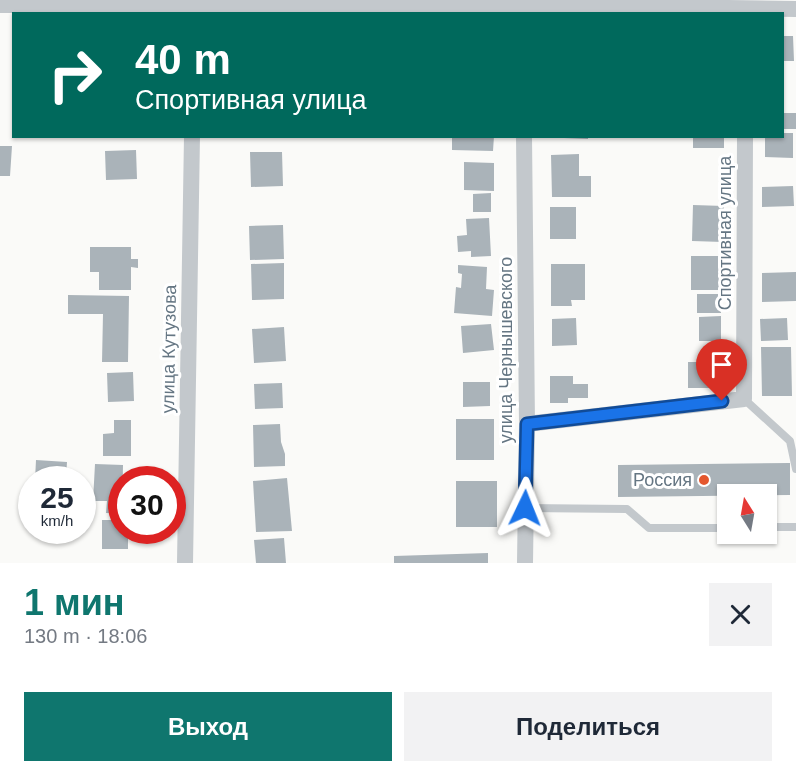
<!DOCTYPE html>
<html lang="ru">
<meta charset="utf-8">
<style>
body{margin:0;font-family:Arial,sans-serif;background:#f2f2f3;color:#1f2937;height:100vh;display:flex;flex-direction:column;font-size:22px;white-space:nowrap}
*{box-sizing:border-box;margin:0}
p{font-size:20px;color:#747a83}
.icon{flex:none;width:33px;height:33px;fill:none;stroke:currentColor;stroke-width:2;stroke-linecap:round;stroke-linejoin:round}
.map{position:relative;height:563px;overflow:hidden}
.panel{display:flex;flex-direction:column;background:#fff;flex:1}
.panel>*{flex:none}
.guide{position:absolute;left:12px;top:12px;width:772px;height:126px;border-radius:0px;box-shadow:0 2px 4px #0004;background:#00695c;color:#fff;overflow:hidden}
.needle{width:39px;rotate:349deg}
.tools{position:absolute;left:717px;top:484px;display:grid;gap:12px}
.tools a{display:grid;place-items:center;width:60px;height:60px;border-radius:0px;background:#fff;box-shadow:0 2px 4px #0004;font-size:30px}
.speed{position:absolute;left:18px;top:466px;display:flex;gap:12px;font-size:30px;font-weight:700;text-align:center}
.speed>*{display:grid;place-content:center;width:78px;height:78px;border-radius:50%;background:#fff;box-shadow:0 2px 4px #0004;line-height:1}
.speed small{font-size:15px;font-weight:400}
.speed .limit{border:9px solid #d22;background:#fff;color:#111}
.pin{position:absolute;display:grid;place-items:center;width:51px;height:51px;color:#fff;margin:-62px -26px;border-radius:50% 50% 50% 0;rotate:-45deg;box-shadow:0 0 6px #0007}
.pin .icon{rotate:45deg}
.me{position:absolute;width:66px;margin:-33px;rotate:2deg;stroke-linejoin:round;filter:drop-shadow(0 0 4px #0008)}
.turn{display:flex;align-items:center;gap:21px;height:126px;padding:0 24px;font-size:27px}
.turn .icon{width:78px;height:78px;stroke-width:2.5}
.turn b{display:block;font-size:42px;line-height:51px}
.round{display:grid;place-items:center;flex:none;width:63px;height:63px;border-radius:0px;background:#f2f2f3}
.overview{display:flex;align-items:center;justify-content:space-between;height:102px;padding:0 24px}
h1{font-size:36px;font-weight:700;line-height:45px;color:#0f766e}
.action{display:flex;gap:12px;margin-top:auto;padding:12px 24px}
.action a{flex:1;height:69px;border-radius:0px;background:#0f766e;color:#fff;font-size:24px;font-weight:700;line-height:69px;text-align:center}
.action a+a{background:#f2f2f3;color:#1f2937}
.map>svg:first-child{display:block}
.building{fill:#aab3b9}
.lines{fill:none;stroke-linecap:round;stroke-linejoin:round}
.lane{stroke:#c3c8cc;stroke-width:8}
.street{stroke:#c3c8cc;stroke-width:16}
.route-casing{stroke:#114b97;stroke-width:15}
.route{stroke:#1a73e8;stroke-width:10}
.poi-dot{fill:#e4572e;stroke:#fff;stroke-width:2}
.labels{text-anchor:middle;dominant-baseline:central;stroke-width:6;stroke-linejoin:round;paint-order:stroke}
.street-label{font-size:18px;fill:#657683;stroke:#fff}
.poi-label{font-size:18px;fill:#657683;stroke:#fff;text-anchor:end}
</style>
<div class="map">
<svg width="796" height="563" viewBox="0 0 796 563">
<rect width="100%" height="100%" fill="#fafaf8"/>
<path class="building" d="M 783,36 L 793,36 L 794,61 L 783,61 Z
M 783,113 L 796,113 L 796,129 L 783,129 Z
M 783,133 L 793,133 L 793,158 L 765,157 L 765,136 L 783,136 Z
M 452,136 L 494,136 L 493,151 L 452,150 Z
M 564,136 L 588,136 L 588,139 L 564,138 Z
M 693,136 L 724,136 L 724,148 L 693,148 Z
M 0,146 L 12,146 L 10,176 L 0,176 Z
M 136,150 L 137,179 L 106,180 L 105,151 Z
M 250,152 L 282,152 L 283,186 L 251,187 Z
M 579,154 L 579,176 L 591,176 L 591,197 L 552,197 L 551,155 Z
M 464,162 L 494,163 L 494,191 L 464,190 Z
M 793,186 L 794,206 L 762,207 L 762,187 Z
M 491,193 L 491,212 L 473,212 L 473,194 Z
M 693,205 L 724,206 L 723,242 L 692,241 Z
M 550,207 L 576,207 L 576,239 L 550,239 Z
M 489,218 L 491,256 L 471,257 L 471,251 L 458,252 L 457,236 L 467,235 L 466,219 Z
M 283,225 L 284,259 L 250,260 L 249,226 Z
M 90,247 L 131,247 L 131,259 L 138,259 L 138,268 L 131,267 L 131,290 L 99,290 L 99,272 L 90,272 Z
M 691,256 L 724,256 L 724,290 L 691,290 Z
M 284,263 L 284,299 L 252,300 L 251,264 Z
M 551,264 L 585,264 L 585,300 L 571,300 L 572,306 L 551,306 Z
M 458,265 L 487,267 L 486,289 L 494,290 L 492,316 L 454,313 L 456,287 L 461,288 L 462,274 L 458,273 Z
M 796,272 L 796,301 L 762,302 L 762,273 Z
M 697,294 L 721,294 L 721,313 L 697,313 Z
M 68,295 L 129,296 L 128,362 L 102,362 L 103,314 L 68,314 Z
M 721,316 L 721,341 L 699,341 L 699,317 Z
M 576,318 L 577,345 L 552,346 L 552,319 Z
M 787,318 L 788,340 L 761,341 L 760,319 Z
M 491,324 L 494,350 L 463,353 L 461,326 Z
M 284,327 L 286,361 L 254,363 L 252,329 Z
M 761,347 L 791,347 L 792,396 L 762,396 Z
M 703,353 L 721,353 L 721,388 L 688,388 L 688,362 L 703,362 Z
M 133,372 L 134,401 L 108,402 L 107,373 Z
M 550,376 L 573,376 L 573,384 L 588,384 L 588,398 L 568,398 L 568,403 L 550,403 Z
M 463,382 L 490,382 L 490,406 L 463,407 Z
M 282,383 L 283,408 L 255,409 L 254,384 Z
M 456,419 L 494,419 L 494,460 L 456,460 Z
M 114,420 L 131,420 L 131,456 L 103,456 L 103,434 L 114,433 Z
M 280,424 L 281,442 L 285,454 L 285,466 L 254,467 L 253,425 Z
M 36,460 L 67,462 L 66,478 L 60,477 L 60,480 L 35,480 Z
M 790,463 L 790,495 L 618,497 L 618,465 Z
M 95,464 L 123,465 L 122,514 L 106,513 L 107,501 L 93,501 Z
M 287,478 L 292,531 L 256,532 L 253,481 Z
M 456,481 L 497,481 L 497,527 L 456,527 Z
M 102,520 L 122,520 L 122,531 L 128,531 L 128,549 L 102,549 Z
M 284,538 L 286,563 L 256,563 L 254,540 Z
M 488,553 L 488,563 L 394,563 L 394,556 Z"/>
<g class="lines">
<path class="lane" d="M 744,399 L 790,441 L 796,469
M 525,508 L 627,509 L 649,528 L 728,528
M 766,527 L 796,527"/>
<path class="street" d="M 0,5 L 523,5 L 796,9
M 524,136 L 527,424 L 525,563
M 527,424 L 744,399 L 745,136
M 185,563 L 192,136"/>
</g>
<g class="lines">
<g class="route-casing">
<path id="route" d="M 525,508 L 527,424 L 722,401"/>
</g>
<use href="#route" class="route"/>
</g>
<circle class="poi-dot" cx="704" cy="480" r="6"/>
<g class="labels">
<g class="street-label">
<text transform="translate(725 233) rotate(-90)">Спортивная улица</text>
<text transform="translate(169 349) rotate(-89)">улица Кутузова</text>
<text transform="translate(506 350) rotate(-90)">улица Чернышевского</text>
</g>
<g class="poi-label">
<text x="692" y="480">Россия</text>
</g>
</g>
</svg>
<div class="tools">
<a><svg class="needle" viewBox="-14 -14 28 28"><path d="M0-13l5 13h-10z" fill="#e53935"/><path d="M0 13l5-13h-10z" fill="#747a83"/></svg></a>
</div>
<div class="speed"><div>25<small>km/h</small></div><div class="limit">30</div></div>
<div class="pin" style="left:722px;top:401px;background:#d93025"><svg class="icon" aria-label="arrive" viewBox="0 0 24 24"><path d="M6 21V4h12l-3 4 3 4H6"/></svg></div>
<svg class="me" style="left:525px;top:508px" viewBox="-20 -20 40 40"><path d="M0-17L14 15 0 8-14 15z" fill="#1a73e8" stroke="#fff" stroke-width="4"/></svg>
<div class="guide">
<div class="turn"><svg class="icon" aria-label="right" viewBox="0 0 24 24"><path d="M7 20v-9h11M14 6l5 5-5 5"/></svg><div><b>40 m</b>Спортивная улица</div></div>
</div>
</div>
<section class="panel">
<div class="overview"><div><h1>1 мин</h1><p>130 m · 18:06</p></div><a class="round"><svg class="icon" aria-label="close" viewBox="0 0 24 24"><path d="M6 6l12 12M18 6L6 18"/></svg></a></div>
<div class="action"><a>Выход</a><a>Поделиться</a></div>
</section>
